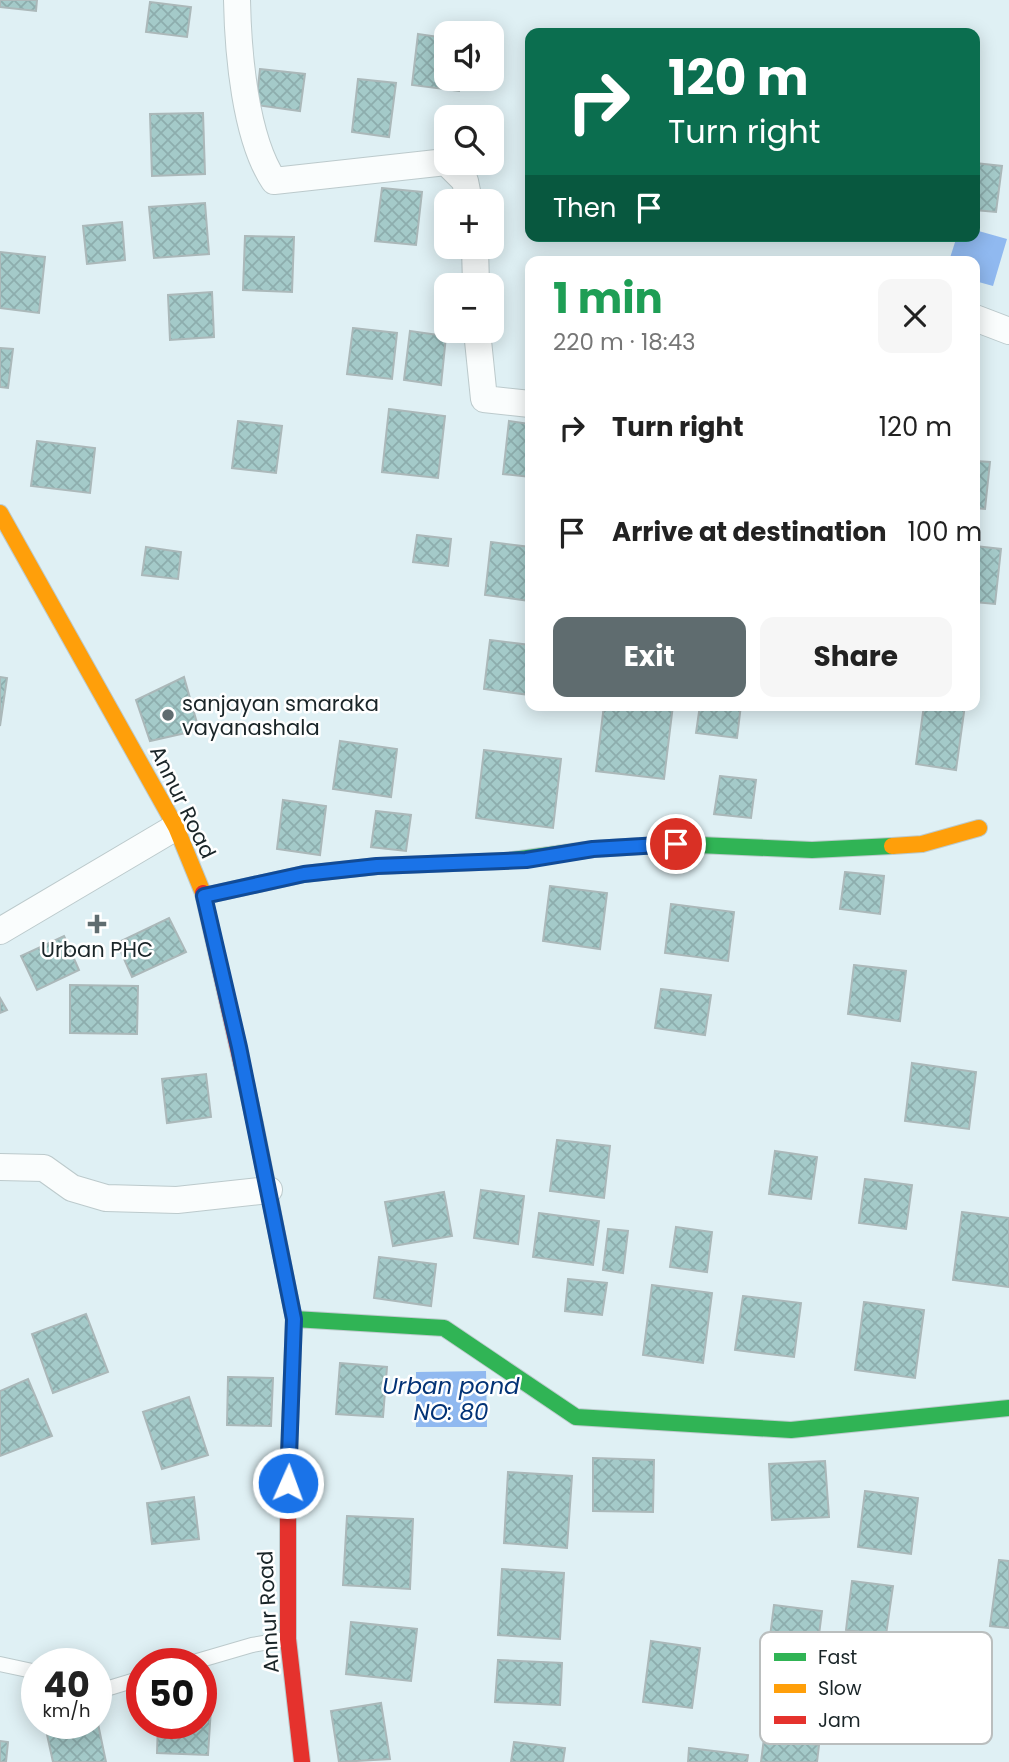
<!DOCTYPE html>
<meta charset="utf-8">
<style>
body{margin:0;font-family:Poppins,sans-serif;background:#f6f6f6;color:#222;height:100vh;display:flex;flex-direction:column;font-size:26px;white-space:nowrap}
*{box-sizing:border-box;margin:0}
p{font-size:23px;color:#767676}
.icon{flex:none;width:38px;height:38px;fill:none;stroke:currentColor;stroke-width:2;stroke-linecap:round;stroke-linejoin:round}
.map{position:relative;flex:1;overflow:hidden}
.sheet{position:absolute;left:525px;top:256px;width:455px;height:455px;display:flex;flex-direction:column;background:#fff;border-radius:14px;box-shadow:0 4px 18px #0003}
.sheet>*{flex:none}
.top-card{position:absolute;left:525px;top:28px;width:455px;height:214px;border-radius:14px;box-shadow:0 4px 18px #0003;background:#0b6e4f;color:#fff;overflow:hidden}
.controls{position:absolute;left:434px;top:21px;display:grid;gap:14px}
.controls a{display:grid;place-items:center;width:70px;height:70px;border-radius:14px;background:#fff;box-shadow:0 4px 18px #0003;font-size:35px}
.speed{position:absolute;left:21px;top:1648px;display:flex;gap:14px;font-size:35px;font-weight:700;text-align:center}
.speed>*{display:grid;place-content:center;width:91px;height:91px;border-radius:50%;background:#fff;box-shadow:0 4px 18px #0003;line-height:1}
.speed small{font-size:18px;font-weight:400}
.speed .limit{border:10px solid #d22;background:#fff;color:#111}
.pin{position:absolute;display:grid;place-items:center;width:60px;height:60px;color:#fff;margin:-30px;border:4px solid #fff;border-radius:50%;box-shadow:0 2px 7px #0007}
.me{position:absolute;width:77px;margin:-38px;rotate:2deg;stroke-linejoin:round;filter:drop-shadow(0 0 5px #0008)}
.turn{display:flex;align-items:center;gap:24px;height:147px;padding:0 28px;font-size:32px}
.turn .icon{width:91px;height:91px;stroke-width:2.5}
.turn b{display:block;font-size:49px;line-height:60px}
.then{display:flex;align-items:center;height:66px;padding:0 28px;background:#0003;gap:14px;font-size:26px}
.round{display:grid;place-items:center;flex:none;width:74px;height:74px;border-radius:14px;background:#f6f6f6}
.overview{display:flex;align-items:center;justify-content:space-between;height:119px;padding:0 28px}
h1{font-size:42px;font-weight:700;line-height:52px;color:#1e9e55}
.primary-button{display:flex;gap:14px;margin-top:auto;padding:14px 28px}
.primary-button a{flex:1;height:80px;border-radius:14px;background:#5f6c6f;color:#fff;font-size:28px;font-weight:700;line-height:80px;text-align:center}
.primary-button a+a{background:#f6f6f6;color:#222}
ul{padding:0;list-style:none}
li{display:flex;align-items:center;gap:21px;height:105px;padding:0 28px}
li div{flex:1}
li b{display:block;font-size:26px}
li em{font-style:normal}
.map>svg:first-child{display:block}
.water{fill:#90b9f0}
.building{fill:url(#building-cross-hatch);stroke:#abb8b9;stroke-width:2}
.lines{fill:none;stroke-linecap:round;stroke-linejoin:round}
.lane-casing{stroke:#bccacc;stroke-width:16}
.street-casing{stroke:#bccacc;stroke-width:28}
.fast-casing{stroke:#bccacc;stroke-width:18}
.slow-casing{stroke:#bccacc;stroke-width:18}
.jam-casing{stroke:#bccacc;stroke-width:18}
.lane{stroke:#fafdfd;stroke-width:14}
.street{stroke:#fafdfd;stroke-width:26}
.fast{stroke:#30b455;stroke-width:16}
.slow{stroke:#ff9f0a;stroke-width:16}
.jam{stroke:#e5322d;stroke-width:16}
.route-casing{stroke:#114b97;stroke-width:18}
.route{stroke:#1a73e8;stroke-width:12}
.poi-dot{fill:#5f6c6f;stroke:#fff;stroke-width:2.5}
.labels{text-anchor:middle;dominant-baseline:central;stroke-width:5;stroke-linejoin:round;paint-order:stroke}
.poi-label{font-size:21px;fill:#1a2528;stroke:#fff;text-anchor:start}
.street-label{font-size:21px;fill:#1a2528;stroke:#fff}
.water-label{font-size:23px;font-style:italic;fill:#033376;stroke:#fff}
.key{fill:#fff;stroke:#babebe;stroke-width:2}
.key-label{font-size:19px;fill:#1a2528}
</style>
<div class="map">
<svg width="1009" height="1762" viewBox="0 0 1009 1762">
<defs>
<pattern id="building-cross-hatch" width="8" height="8" patternUnits="userSpaceOnUse" patternTransform="scale(1.75)"><rect width="8" height="8" fill="#a4cac9"/><path d="M0 0l8 8M0 8l8-8" fill="none" stroke="#8dadad"/></pattern>
</defs>
<rect width="100%" height="100%" fill="#dff0f4"/>
<path class="water" d="M 975,230 L 1007,239 L 993,286 L 975,281 L 975,261 L 949,261 L 957,236 L 975,236 Z
M 486,1371 L 487,1427 L 416,1427 L 416,1372 Z"/>
<path class="building" d="M 0,0 L 37,0 L 36,11 L 0,7 Z
M 150,2 L 191,7 L 187,37 L 146,32 Z
M 418,34 L 446,38 L 446,79 L 460,79 L 459,91 L 412,85 Z
M 260,69 L 305,74 L 300,111 L 256,105 Z
M 358,79 L 396,83 L 389,137 L 352,132 Z
M 203,113 L 205,174 L 152,176 L 150,114 Z
M 975,163 L 1002,166 L 996,212 L 975,210 Z
M 382,188 L 422,192 L 416,245 L 375,241 Z
M 205,203 L 209,254 L 154,258 L 149,207 Z
M 122,222 L 125,260 L 87,264 L 83,226 Z
M 245,236 L 294,237 L 292,292 L 243,290 Z
M 0,252 L 45,257 L 39,313 L 0,308 Z
M 212,292 L 214,337 L 170,340 L 168,295 Z
M 353,328 L 397,333 L 392,379 L 347,374 Z
M 410,331 L 446,336 L 441,385 L 404,380 Z
M 0,348 L 13,349 L 8,388 L 0,387 Z
M 389,409 L 445,416 L 438,478 L 382,472 Z
M 238,421 L 282,426 L 276,473 L 232,468 Z
M 509,421 L 530,424 L 530,477 L 503,474 Z
M 37,441 L 95,448 L 90,493 L 31,486 Z
M 975,461 L 990,462 L 985,509 L 975,508 Z
M 417,535 L 451,539 L 448,566 L 413,562 Z
M 491,542 L 530,547 L 530,601 L 485,595 Z
M 975,546 L 1001,549 L 995,604 L 975,602 Z
M 146,547 L 181,552 L 178,579 L 142,575 Z
M 490,640 L 530,645 L 530,695 L 484,689 Z
M 0,677 L 7,678 L 0,726 Z
M 184,677 L 199,730 L 150,741 L 136,700 Z
M 604,705 L 673,705 L 664,779 L 596,771 Z
M 700,705 L 741,705 L 737,738 L 696,733 Z
M 924,705 L 965,705 L 956,770 L 916,764 Z
M 340,741 L 397,749 L 391,797 L 333,789 Z
M 484,750 L 561,759 L 553,828 L 476,818 Z
M 720,776 L 756,780 L 751,818 L 714,814 Z
M 283,800 L 326,806 L 320,855 L 277,849 Z
M 376,811 L 411,815 L 406,851 L 371,847 Z
M 845,872 L 884,876 L 880,914 L 840,909 Z
M 550,886 L 607,893 L 600,949 L 543,941 Z
M 671,904 L 734,912 L 728,961 L 665,953 Z
M 169,918 L 186,952 L 132,977 L 117,943 Z
M 64,936 L 79,970 L 37,990 L 21,956 Z
M 854,965 L 906,971 L 900,1021 L 848,1014 Z
M 70,985 L 138,986 L 137,1034 L 70,1033 Z
M 661,989 L 711,995 L 705,1035 L 655,1028 Z
M 0,998 L 7,1010 L 0,1013 Z
M 912,1063 L 976,1072 L 969,1129 L 905,1121 Z
M 206,1074 L 211,1117 L 167,1123 L 162,1079 Z
M 557,1140 L 610,1146 L 604,1198 L 550,1191 Z
M 775,1151 L 817,1157 L 811,1199 L 769,1194 Z
M 865,1179 L 912,1185 L 906,1229 L 859,1223 Z
M 481,1190 L 524,1196 L 518,1244 L 474,1238 Z
M 444,1192 L 452,1236 L 393,1246 L 385,1202 Z
M 962,1212 L 1009,1218 L 1009,1287 L 953,1280 Z
M 539,1213 L 599,1221 L 593,1265 L 533,1257 Z
M 676,1227 L 712,1232 L 707,1272 L 670,1267 Z
M 608,1229 L 628,1231 L 623,1273 L 603,1270 Z
M 379,1257 L 436,1264 L 431,1306 L 374,1298 Z
M 568,1279 L 607,1283 L 602,1315 L 565,1311 Z
M 652,1285 L 712,1293 L 703,1363 L 643,1355 Z
M 743,1296 L 801,1303 L 794,1357 L 735,1350 Z
M 864,1302 L 924,1310 L 915,1378 L 855,1370 Z
M 86,1314 L 108,1372 L 53,1393 L 32,1334 Z
M 340,1363 L 387,1367 L 383,1417 L 336,1414 Z
M 228,1377 L 273,1378 L 271,1426 L 227,1425 Z
M 28,1379 L 52,1436 L 0,1456 L 0,1391 Z
M 189,1397 L 208,1455 L 162,1469 L 143,1412 Z
M 593,1458 L 654,1460 L 653,1512 L 593,1511 Z
M 825,1461 L 829,1517 L 772,1520 L 769,1464 Z
M 508,1472 L 572,1476 L 567,1548 L 504,1543 Z
M 865,1491 L 918,1498 L 911,1554 L 858,1547 Z
M 194,1497 L 199,1539 L 152,1544 L 147,1503 Z
M 347,1516 L 413,1519 L 410,1589 L 343,1585 Z
M 999,1560 L 1009,1561 L 1009,1628 L 990,1626 Z
M 502,1569 L 564,1573 L 560,1639 L 498,1635 Z
M 852,1581 L 893,1586 L 886,1635 L 846,1630 Z
M 774,1605 L 822,1611 L 815,1666 L 767,1660 Z
M 351,1622 L 417,1629 L 411,1681 L 346,1674 Z
M 651,1641 L 700,1648 L 692,1708 L 643,1702 Z
M 498,1660 L 562,1663 L 560,1705 L 495,1702 Z
M 381,1703 L 390,1759 L 339,1762 L 331,1711 Z
M 201,1708 L 211,1708 L 208,1755 L 157,1753 L 158,1724 L 201,1724 Z
M 97,1719 L 106,1762 L 53,1762 L 46,1730 L 76,1724 L 96,1724 Z
M 764,1738 L 819,1745 L 817,1762 L 761,1762 Z
M 0,1741 L 8,1742 L 6,1762 L 0,1762 Z
M 514,1742 L 565,1748 L 563,1762 L 511,1762 Z
M 689,1748 L 748,1755 L 747,1762 L 688,1762 Z"/>
<g class="lines">
<g class="lane-casing">
<path id="lane" d="M 0,1664 L 37,1672
M 187,1664 L 252,1645 L 286,1639
M 96,1692 L 142,1678"/>
</g>
<g class="street-casing">
<path id="street" d="M 237,0 C 238,52 245,138 274,181 L 446,162
M 447,163 L 465,181 L 469,201
M 475,247 L 476,285
M 975,318 L 1009,331
M 477,331 L 484,399 L 530,404
M 0,931 L 176,827
M 0,1167 L 44,1168 L 72,1188 L 106,1198 L 177,1200 L 269,1190"/>
</g>
<g class="fast-casing">
<path id="fast" d="M 505,861 L 593,849 L 676,844 L 812,850 L 892,846
M 255,1124 L 294,1319 L 288,1480
M 294,1319 L 444,1328 L 576,1417 L 791,1430 L 1009,1408"/>
</g>
<g class="slow-casing">
<path id="slow" d="M 0,513 L 176,827 L 203,893
M 892,846 L 922,844 L 979,828
M 204,896 L 304,874 L 377,866 L 505,861"/>
</g>
<g class="jam-casing">
<path id="jam" d="M 203,893 L 255,1124
M 288,1480 L 288,1639 L 302,1762"/>
</g>
<use href="#lane" class="lane"/>
<use href="#street" class="street"/>
<use href="#fast" class="fast"/>
<use href="#slow" class="slow"/>
<use href="#jam" class="jam"/>
</g>
<g class="lines">
<g class="route-casing">
<path id="route" d="M 288,1483 L 294,1319 L 239,1047 L 204,896 L 304,874 L 377,866 L 526,860 L 593,849 L 676,844"/>
</g>
<use href="#route" class="route"/>
</g>
<g class="poi-dot">
<circle cx="168" cy="715" r="7"/>
<path d="M93.5 913.5h7v7h7v7h-7v7h-7v-7h-7v-7h7z"/>
</g>
<g class="labels">
<g class="poi-label">
<text x="182" y="703">sanjayan smaraka<tspan x="182" dy="24">vayanashala</tspan></text>
<text x="97" y="949" text-anchor="middle">Urban PHC</text>
</g>
<g class="street-label">
<text transform="translate(183 802) rotate(64)">Annur Road</text>
<text transform="translate(268 1612) rotate(-93)">Annur Road</text>
</g>
<g class="water-label">
<text x="451" y="1386">Urban pond<tspan x="451" dy="26">NO: 80</tspan></text>
</g>
</g>
<rect x="760" y="1632" width="232" height="112" rx="10" class="key"/>
<rect x="774" y="1653" width="32" height="8" fill="#30b455"/>
<rect x="774" y="1684" width="32" height="9" fill="#ff9f0a"/>
<rect x="774" y="1716" width="32" height="8" fill="#e5322d"/>
<g class="key-label">
<text x="818" y="1664">Fast</text>
<text x="818" y="1695">Slow</text>
<text x="818" y="1727">Jam</text>
</g>
</svg>
<div class="controls">
<a><svg class="icon" aria-label="sound" viewBox="0 0 24 24"><path d="M4 9h4l5-4v14l-5-4H4zM17 9q2 3 0 6"/></svg></a>
<a><svg class="icon" aria-label="search" viewBox="0 0 24 24"><circle cx="10" cy="10" r="6"/><path d="M15 15l6 6"/></svg></a>
<a>+</a>
<a>−</a>
</div>
<div class="speed"><div>40<small>km/h</small></div><div class="limit">50</div></div>
<div class="pin" style="left:676px;top:844px;background:#d93025"><svg class="icon" aria-label="arrive" viewBox="0 0 24 24"><path d="M6 21V4h12l-3 4 3 4H6"/></svg></div>
<svg class="me" style="left:288px;top:1483px" viewBox="-20 -20 40 40"><circle r="17" fill="#1a73e8" stroke="#fff" stroke-width="3"/><path d="M0-11L8 9 0 5-8 9z" fill="#fff"/></svg>
<div class="top-card">
<div class="turn"><svg class="icon" aria-label="right" viewBox="0 0 24 24"><path d="M7 20v-9h11M14 6l5 5-5 5"/></svg><div><b>120 m</b>Turn right</div></div>
<div class="then">Then<svg class="icon" aria-label="arrive" viewBox="0 0 24 24"><path d="M6 21V4h12l-3 4 3 4H6"/></svg></div>
</div>
<section class="sheet">
<div class="overview"><div><h1>1 min</h1><p>220 m · 18:43</p></div><a class="round"><svg class="icon" aria-label="close" viewBox="0 0 24 24"><path d="M6 6l12 12M18 6L6 18"/></svg></a></div>
<ul>
<li><svg class="icon" aria-label="right" viewBox="0 0 24 24"><path d="M7 20v-9h11M14 6l5 5-5 5"/></svg><div><b>Turn right</b></div><em>120 m</em></li>
<li><svg class="icon" aria-label="arrive" viewBox="0 0 24 24"><path d="M6 21V4h12l-3 4 3 4H6"/></svg><div><b>Arrive at destination</b></div><em>100 m</em></li>
</ul>
<div class="primary-button"><a>Exit</a><a>Share</a></div>
</section>
</div>
